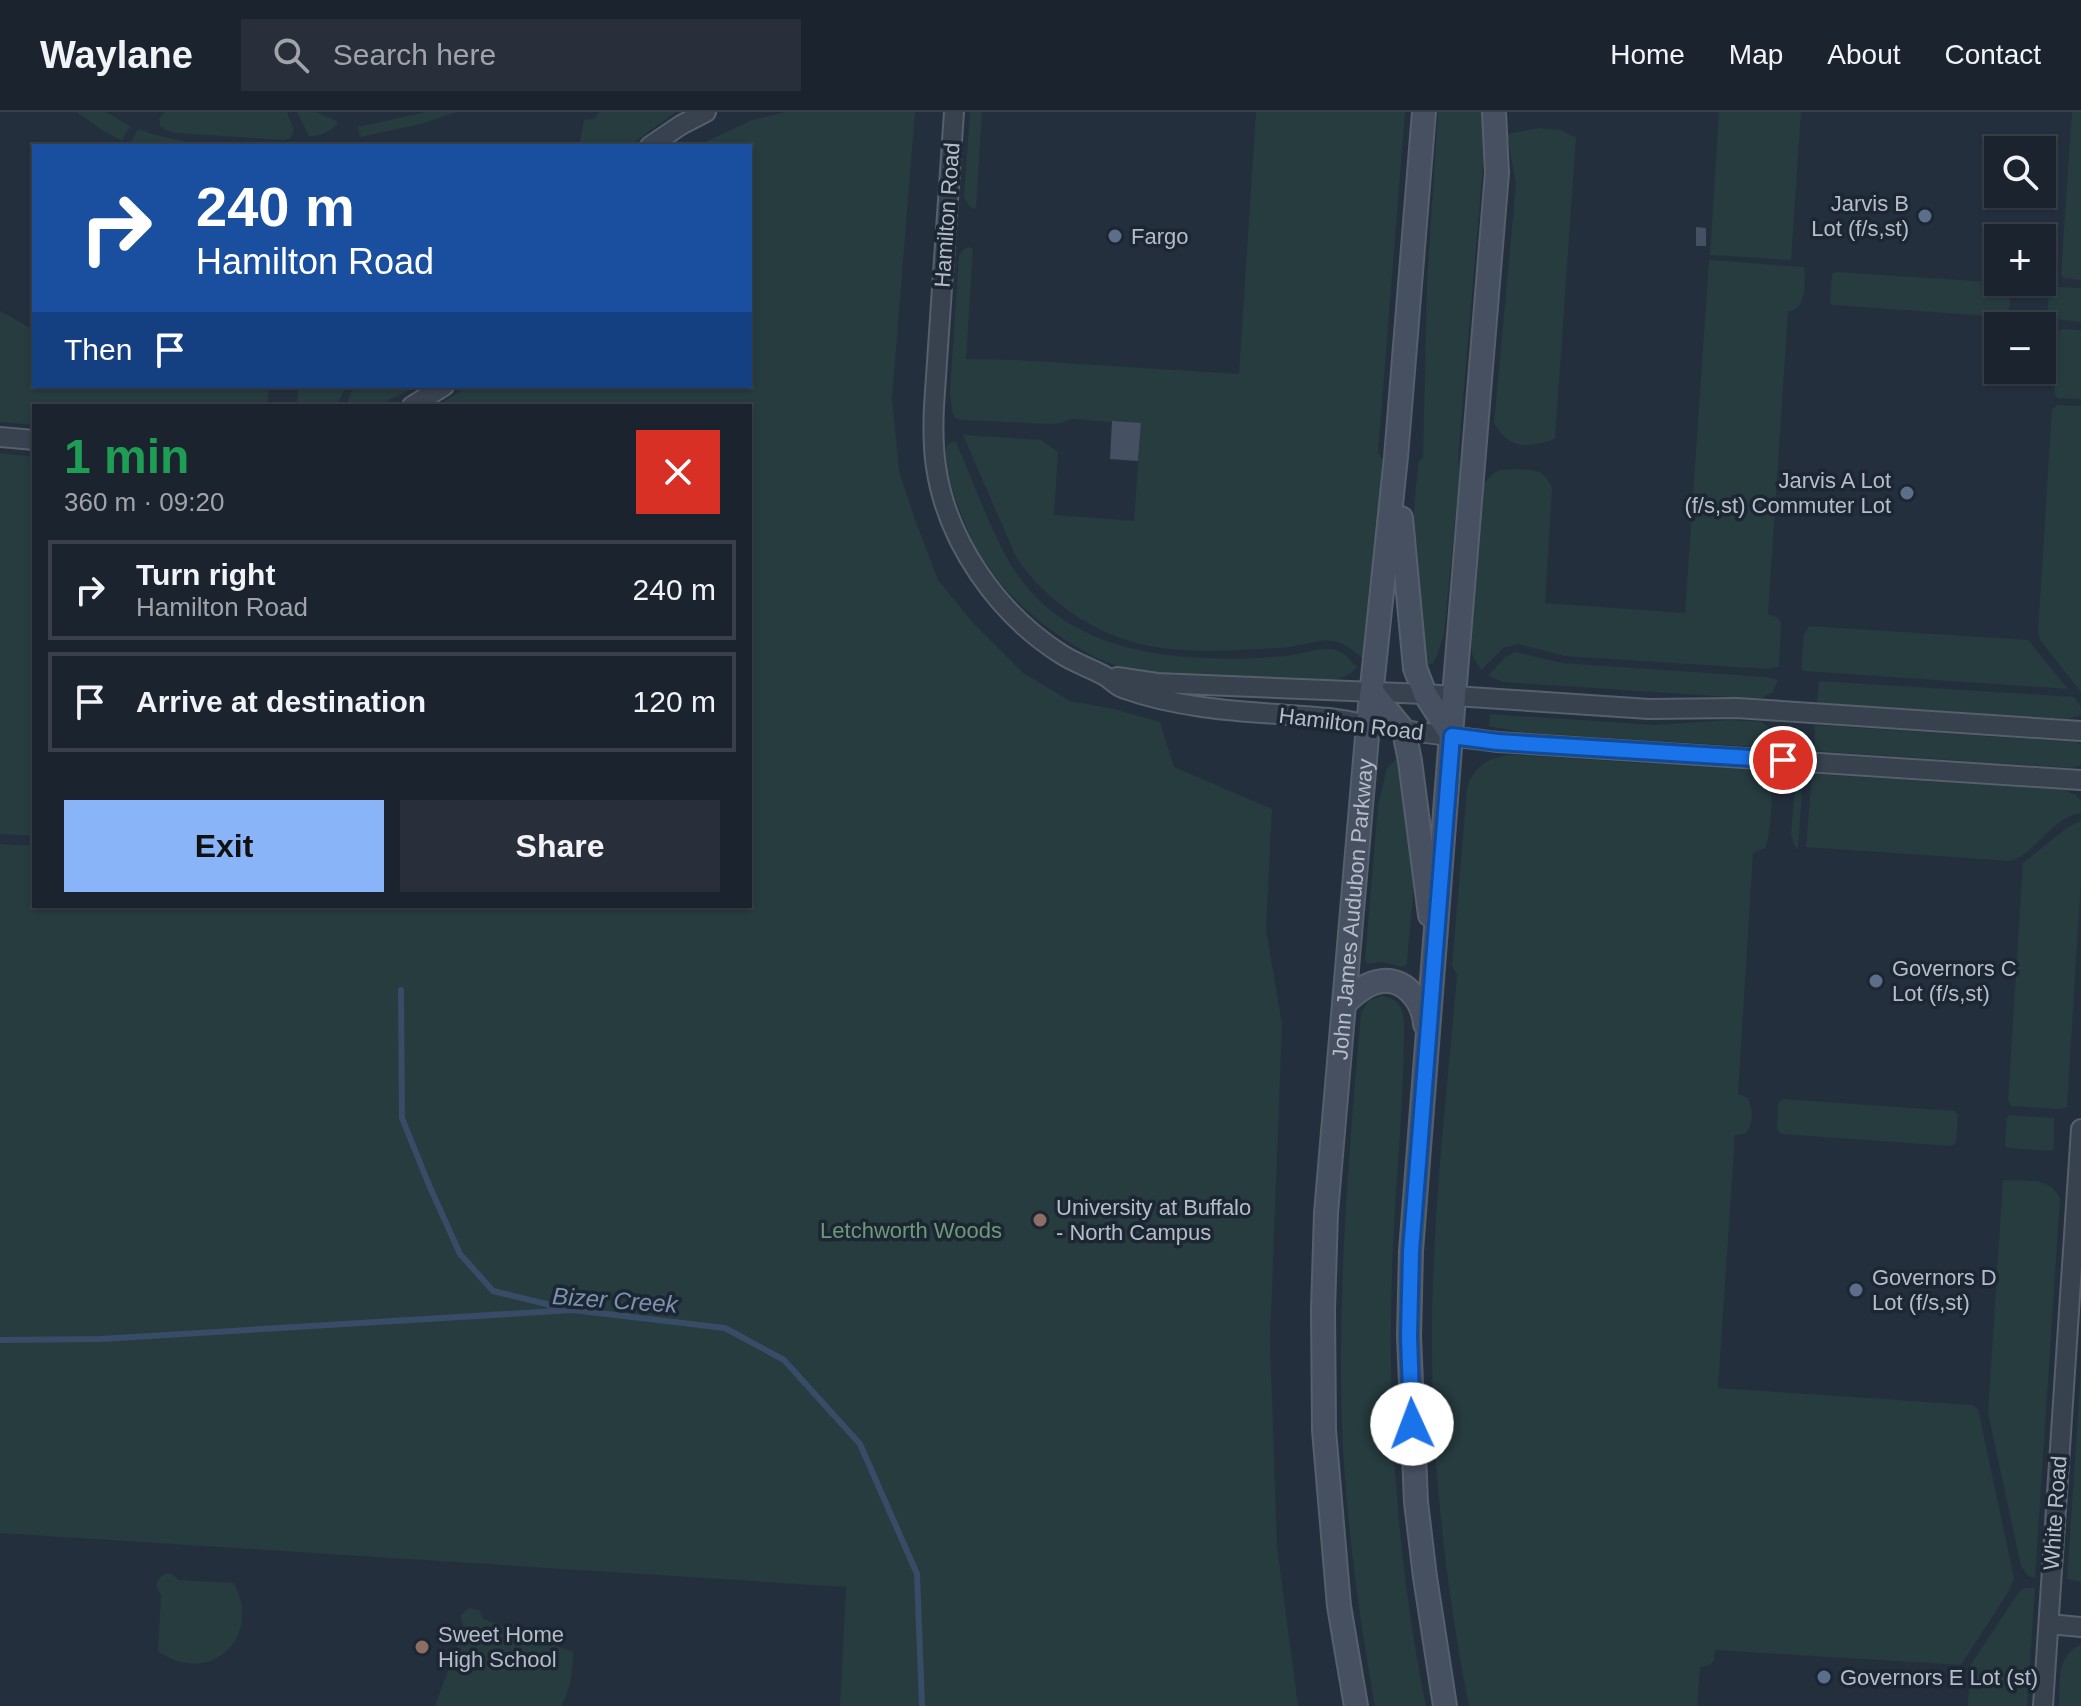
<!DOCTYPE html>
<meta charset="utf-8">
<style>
body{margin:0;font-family:Arial,sans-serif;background:#282f3a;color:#f1f3f6;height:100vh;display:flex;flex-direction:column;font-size:30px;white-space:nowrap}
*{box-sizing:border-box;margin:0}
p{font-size:26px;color:#a0a4aa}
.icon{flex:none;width:44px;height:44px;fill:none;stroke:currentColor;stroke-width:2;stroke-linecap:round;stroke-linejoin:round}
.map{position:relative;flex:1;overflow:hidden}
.side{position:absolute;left:32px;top:292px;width:720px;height:504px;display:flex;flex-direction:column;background:#1b232e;border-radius:0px;box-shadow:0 2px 6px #0004,0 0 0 2px #39404a}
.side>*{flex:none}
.top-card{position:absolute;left:32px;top:32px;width:720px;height:244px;border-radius:0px;box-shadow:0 2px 6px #0004,0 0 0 2px #39404a;background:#1a4fa0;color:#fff;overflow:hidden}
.fabs{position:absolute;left:1984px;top:24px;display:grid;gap:16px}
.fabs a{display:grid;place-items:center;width:72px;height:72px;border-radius:0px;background:#1b232e;box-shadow:0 2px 6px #0004,0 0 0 2px #39404a;font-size:40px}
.pin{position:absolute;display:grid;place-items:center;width:68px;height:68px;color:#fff;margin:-34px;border:4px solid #fff;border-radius:50%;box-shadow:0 2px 8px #0007}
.me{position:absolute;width:88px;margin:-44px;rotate:358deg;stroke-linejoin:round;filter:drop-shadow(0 0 6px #0008)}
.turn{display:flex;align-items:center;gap:28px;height:168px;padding:0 32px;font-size:36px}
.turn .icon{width:104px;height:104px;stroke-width:2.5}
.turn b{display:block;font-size:56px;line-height:68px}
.then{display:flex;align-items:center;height:76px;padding:0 32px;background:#0003;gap:16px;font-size:30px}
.round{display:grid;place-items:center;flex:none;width:84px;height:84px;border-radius:0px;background:#282f3a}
.head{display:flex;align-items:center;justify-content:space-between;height:136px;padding:0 32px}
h1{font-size:48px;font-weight:600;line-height:60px;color:#1e9e55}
.primary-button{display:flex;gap:16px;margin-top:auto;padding:16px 32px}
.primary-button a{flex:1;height:92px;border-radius:0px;background:#8ab4f8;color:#111;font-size:32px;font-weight:600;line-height:92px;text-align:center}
.primary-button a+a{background:#282f3a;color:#f1f3f6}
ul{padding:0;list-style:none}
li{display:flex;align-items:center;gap:24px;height:100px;margin:0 16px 12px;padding:0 16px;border:4px solid #39404a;border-radius:0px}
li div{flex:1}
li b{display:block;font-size:30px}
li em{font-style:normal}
header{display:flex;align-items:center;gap:48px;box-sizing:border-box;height:112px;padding:0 40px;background:#1b232e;border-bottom:2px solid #39404a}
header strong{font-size:38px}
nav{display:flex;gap:44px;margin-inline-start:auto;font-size:28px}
.search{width:560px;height:72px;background:#282f3a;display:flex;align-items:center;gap:20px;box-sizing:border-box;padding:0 28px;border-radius:0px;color:#a0a4aa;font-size:30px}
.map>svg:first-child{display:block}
.green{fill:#263c3f}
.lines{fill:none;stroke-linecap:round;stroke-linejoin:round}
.stream{stroke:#394c67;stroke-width:6}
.building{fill:#455162}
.tertiary-casing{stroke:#565f6c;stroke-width:22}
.secondary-casing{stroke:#565f6c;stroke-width:26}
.tertiary{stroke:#38414e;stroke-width:18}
.secondary{stroke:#465061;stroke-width:22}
.route-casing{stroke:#114b97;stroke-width:20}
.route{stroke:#1a73e8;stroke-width:14}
.service-dot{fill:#5c6f8a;stroke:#1d2633;stroke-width:3}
.education-dot{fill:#8d6e63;stroke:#1d2633;stroke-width:3}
.labels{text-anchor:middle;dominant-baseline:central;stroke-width:7;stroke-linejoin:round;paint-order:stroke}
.poi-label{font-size:22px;fill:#b4bcc9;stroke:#1d2633;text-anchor:start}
.street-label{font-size:22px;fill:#b4bcc9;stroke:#1d2633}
.park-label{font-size:22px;fill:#6b9a76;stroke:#1d2633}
.water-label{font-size:24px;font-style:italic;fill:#7c92b1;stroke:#1d2633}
</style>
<header>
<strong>Waylane</strong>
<div class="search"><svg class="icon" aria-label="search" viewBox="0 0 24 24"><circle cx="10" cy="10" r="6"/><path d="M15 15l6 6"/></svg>Search here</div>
<nav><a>Home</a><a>Map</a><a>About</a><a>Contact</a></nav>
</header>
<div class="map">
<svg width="2081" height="1594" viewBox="0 0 2081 1594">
<rect width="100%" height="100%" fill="#242f3e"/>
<path class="green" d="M 77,0 L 106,0 L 130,14 L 122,29 L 102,18 Z
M 165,0 L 287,0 L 294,19 L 290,26 L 284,28 L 176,21 L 164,17 L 160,14 L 159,6 Z
M 297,0 L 316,0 L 337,9 L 337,12 C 331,19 319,25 309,24 Z
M 426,0 L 456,0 L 425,11 L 360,25 L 358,15 Z
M 600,0 L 676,0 L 629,34 L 579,34 L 584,8 L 594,7 Z
M 786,0 L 915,0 L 892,287 L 899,359 L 916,410 L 938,468 L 975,513 L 1023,561 L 1070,589 L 1114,597 L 1160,610 L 1174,655 L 1272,697 L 1266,817 L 1282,912 L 1270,1228 L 1277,1434 L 1298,1594 L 840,1594 L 846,1475 L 0,1421 L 0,732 L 34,734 L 34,794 L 750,794 L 750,294 L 437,294 L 468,274 L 750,274 L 750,34 L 697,34 L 752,8 Z
M 970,0 L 982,0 L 976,95 L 974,97 L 969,94 L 964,85 Z
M 1256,0 L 1405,0 L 1378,340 L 1383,349 L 1367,536 L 1363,547 C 1329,515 1318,534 1278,536 C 1240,538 1200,541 1162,536 C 1104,529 1048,493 1016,445 L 963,323 L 1041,328 L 1058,340 L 1054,403 L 1134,409 L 1141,312 L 1072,307 L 1061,311 L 1051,312 L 960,308 L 955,306 L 952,299 L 950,279 L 959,144 L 964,137 L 969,135 L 973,137 L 966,247 L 1017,248 L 1239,262 Z
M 1438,0 L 1483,0 L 1484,41 L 1458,347 L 1460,357 L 1444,522 L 1436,546 L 1433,551 L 1426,554 L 1411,431 L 1418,353 L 1420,348 L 1423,346 L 1427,170 Z
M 1719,0 L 1801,0 L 1791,148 L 1710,143 Z
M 2072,0 L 2081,0 L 2081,168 L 2063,166 L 2061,162 Z
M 1539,16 L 1562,18 L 1571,24 L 1576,25 L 1555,327 C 1529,335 1511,340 1494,311 L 1516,72 L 1507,22 Z
M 138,17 C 171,30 204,32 238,34 L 133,34 L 130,33 Z
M 1709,148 L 1803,155 L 1805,159 C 1804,175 1807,196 1788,200 L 1768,502 L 1778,506 L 1781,511 L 1779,555 L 1766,557 L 1564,544 L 1518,532 L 1503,536 L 1481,558 L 1473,545 L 1470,530 L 1483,373 C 1488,367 1491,362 1498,359 C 1506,356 1531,357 1539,360 C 1546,363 1549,370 1552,376 L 1545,491 L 1685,501 Z
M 1835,160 L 2007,171 L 2011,175 L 2009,202 L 2006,205 L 1832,193 L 1830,191 L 1832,162 Z
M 2049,175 L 2081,176 L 2081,210 L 2047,206 Z
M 0,199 L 34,218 L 34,274 L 269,274 L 267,294 L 34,294 L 34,313 L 0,310 Z
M 2062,217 L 2081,218 L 2081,287 L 2058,286 L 2054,281 L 2057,220 Z
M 298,274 L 347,274 L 336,294 L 297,294 Z
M 354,274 L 417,274 L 377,294 L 346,294 Z
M 2058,293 L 2081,294 L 2081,580 L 2040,528 L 2038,520 L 2052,297 Z
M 954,329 L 956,330 C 972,367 986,406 1005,442 C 1058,546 1182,552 1285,544 C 1302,543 1329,530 1344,542 C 1348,545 1353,551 1357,555 C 1349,565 1339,567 1327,569 C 1264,568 1199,571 1137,559 C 1076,548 1001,486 973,431 C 967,418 962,404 957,391 C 953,379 943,350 946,337 C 947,332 949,332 954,329 Z
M 0,341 L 34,345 L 34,724 L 0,722 Z
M 1809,514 L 2028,528 L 2068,577 L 1804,559 L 1801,556 L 1804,523 Z
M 1515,540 L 1562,551 L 1765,565 L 1778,568 L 1773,580 L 1760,587 L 1503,570 L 1488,564 L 1505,545 Z
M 1819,569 L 2074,585 L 2081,595 L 2081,603 L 2068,607 L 1817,591 Z
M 1490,602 L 1655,613 L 1729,608 L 1761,610 L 1768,615 L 1771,625 L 1766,632 L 1758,635 L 1528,621 L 1489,614 Z
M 1815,613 L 2075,630 L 2081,633 L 2081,653 L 2072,656 L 1814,639 Z
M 1515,643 L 1755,658 C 1762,660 1768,663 1770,670 C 1774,680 1770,727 1765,736 L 1753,741 L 1738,982 L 1748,986 C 1752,994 1754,1012 1747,1019 C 1744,1023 1739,1023 1735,1023 L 1718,1276 L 1972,1293 L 1978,1297 L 2014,1466 L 2009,1479 L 1961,1553 L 1715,1538 L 1714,1548 L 1710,1553 L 1700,1555 L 1697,1594 L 1469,1594 C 1444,1469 1431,1342 1432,1214 C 1433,1097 1447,979 1457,863 L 1452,854 L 1467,677 C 1473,653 1492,643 1515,643 Z
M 1395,648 L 1400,648 L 1416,749 L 1407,850 L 1406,853 L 1401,855 L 1383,850 L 1367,852 L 1365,847 L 1378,693 L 1387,656 Z
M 1812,662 L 2064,678 L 2076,683 L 2081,689 L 2081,701 C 2052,705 2038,739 2011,749 L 1806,735 Z
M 1803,665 L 1798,738 L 1794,733 L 1791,722 L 1795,677 Z
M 2081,709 L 2081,768 L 2067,995 L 2060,997 L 2011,994 L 2008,988 L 2023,751 L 2068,715 Z
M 1381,884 C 1390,885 1397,888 1401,896 C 1405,906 1404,921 1404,932 C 1403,977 1400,1022 1397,1066 C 1384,1243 1391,1421 1426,1594 L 1375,1594 C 1356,1488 1342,1380 1341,1273 C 1340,1148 1350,1025 1361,901 L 1368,889 Z
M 1783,987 L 1955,999 L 1958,1003 L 1956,1030 L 1952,1034 L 1781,1022 L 1777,1017 L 1778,991 Z
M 2010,1003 L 2054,1006 L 2054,1036 L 2052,1039 L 2007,1036 L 2005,1032 L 2007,1006 Z
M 2003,1068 C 2024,1069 2051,1064 2060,1087 L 2035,1466 L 2028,1464 L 2021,1454 L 1988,1301 Z
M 2081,1258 L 2081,1470 L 2067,1467 Z
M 166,1462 L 172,1462 L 179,1468 L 234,1471 C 263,1526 209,1576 158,1539 L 161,1484 L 156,1473 L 160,1465 Z
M 2024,1476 L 2035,1476 L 2027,1594 L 1968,1594 L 1970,1554 L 2018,1481 Z
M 469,1496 L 479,1498 L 483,1507 L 573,1540 C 573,1560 571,1576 561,1594 L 435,1594 L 464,1515 L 461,1508 L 461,1503 Z
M 2081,1533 L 2081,1594 L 2059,1594 C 2060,1571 2056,1542 2081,1533 Z"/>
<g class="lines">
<path class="stream" d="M 401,878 L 402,1006 L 429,1073 L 460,1142 L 493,1179 L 567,1197
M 0,1228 L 101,1227 L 573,1198 L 725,1216 L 784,1248 L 860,1332 L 917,1462 L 922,1594"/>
</g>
<path class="building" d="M 1696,115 L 1706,116 L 1706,134 L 1696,134 Z
M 1112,309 L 1141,311 L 1138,349 L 1110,347 Z"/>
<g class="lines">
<g class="tertiary-casing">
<path id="tertiary" d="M 954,0 L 934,294 C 933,315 933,335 936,355 C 947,430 998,502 1061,542 C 1075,551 1090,556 1105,564 C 1112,568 1117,575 1125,577 C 1189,600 1262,600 1329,606 C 1347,608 1365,613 1383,615 C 1421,621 1460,625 1498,630 L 2081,668
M 650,34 L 681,13 L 706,0
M 412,294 L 444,274
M 0,325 L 34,328
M 1117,565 L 1157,571 L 1425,582 L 1649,597 L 1737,596 L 2081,619
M 2049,1512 L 2081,1515
M 2043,1594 L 2081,1017"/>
</g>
<g class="secondary-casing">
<g id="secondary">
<path d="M 1401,406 L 1415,556 L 1425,582 L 1452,624"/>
<path d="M 1372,580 L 1404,619 L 1410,649 L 1430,803"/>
<path d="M 1344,892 C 1354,882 1364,873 1377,870 C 1403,863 1423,888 1425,912"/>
<path id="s1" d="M 1356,1594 L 1339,1494 L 1324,1318 L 1323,1198 L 1326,1101 L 1368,613 L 1396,345 L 1424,0"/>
<path d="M 1445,1594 L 1425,1465 L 1416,1390 L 1409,1224 L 1411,1139 L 1454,584 L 1497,61 L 1494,0"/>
</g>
</g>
<use href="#tertiary" class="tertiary"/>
<use href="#secondary" class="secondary"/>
</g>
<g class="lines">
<g class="route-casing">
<path id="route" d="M 1412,1312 L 1409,1224 L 1411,1139 L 1452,624 L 1498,630 L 1783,648"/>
</g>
<use href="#route" class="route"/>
</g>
<g class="service-dot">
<circle cx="1925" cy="104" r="8"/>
<circle cx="1115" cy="124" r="8"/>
<circle cx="1907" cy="381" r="8"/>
<circle cx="1876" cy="869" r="8"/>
<circle cx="1856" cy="1178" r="8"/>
<circle cx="1824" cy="1565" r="8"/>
</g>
<g class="education-dot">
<circle cx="1040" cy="1108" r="8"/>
<circle cx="422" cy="1535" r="8"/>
</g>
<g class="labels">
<g class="poi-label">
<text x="1909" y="91" text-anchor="end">Jarvis B<tspan x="1909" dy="25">Lot (f/s,st)</tspan></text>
<text x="1131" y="124">Fargo</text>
<text x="1891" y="368" text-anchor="end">Jarvis A Lot<tspan x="1891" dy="25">(f/s,st) Commuter Lot</tspan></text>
<text x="1892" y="856">Governors C<tspan x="1892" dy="25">Lot (f/s,st)</tspan></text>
<text x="1056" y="1095">University at Buffalo<tspan x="1056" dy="25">- North Campus</tspan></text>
<text x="1872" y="1165">Governors D<tspan x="1872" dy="25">Lot (f/s,st)</tspan></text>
<text x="438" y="1522">Sweet Home<tspan x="438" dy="25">High School</tspan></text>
<text x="1840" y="1565">Governors E Lot (st)</text>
</g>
<g class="street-label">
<text transform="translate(947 103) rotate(-86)">Hamilton Road</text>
<text transform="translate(1351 612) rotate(7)">Hamilton Road</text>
<text stroke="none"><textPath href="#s1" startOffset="800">John James Audubon Parkway</textPath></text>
<text transform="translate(2055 1401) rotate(-86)">White Road</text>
</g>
<g class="park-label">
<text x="911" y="1118">Letchworth Woods</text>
</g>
<g class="water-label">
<text transform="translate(615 1188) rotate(4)">Bizer Creek</text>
</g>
</g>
</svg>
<div class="fabs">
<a><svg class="icon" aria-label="search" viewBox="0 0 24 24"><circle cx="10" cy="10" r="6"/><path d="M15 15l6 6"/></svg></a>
<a>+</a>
<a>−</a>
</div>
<div class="pin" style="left:1783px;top:648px;background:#d93025"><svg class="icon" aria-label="arrive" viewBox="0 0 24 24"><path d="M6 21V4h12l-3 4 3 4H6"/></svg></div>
<svg class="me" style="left:1412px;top:1312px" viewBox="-20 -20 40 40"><circle r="19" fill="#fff"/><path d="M0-13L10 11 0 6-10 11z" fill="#1a73e8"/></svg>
<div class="top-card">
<div class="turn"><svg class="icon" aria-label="right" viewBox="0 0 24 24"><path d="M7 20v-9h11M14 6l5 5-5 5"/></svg><div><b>240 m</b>Hamilton Road</div></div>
<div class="then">Then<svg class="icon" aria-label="arrive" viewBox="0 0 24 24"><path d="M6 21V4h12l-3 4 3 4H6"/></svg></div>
</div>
<section class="side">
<div class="head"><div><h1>1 min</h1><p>360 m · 09:20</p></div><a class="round" style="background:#d93025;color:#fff"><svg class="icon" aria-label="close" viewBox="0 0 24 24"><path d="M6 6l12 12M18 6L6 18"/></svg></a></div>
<ul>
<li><svg class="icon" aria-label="right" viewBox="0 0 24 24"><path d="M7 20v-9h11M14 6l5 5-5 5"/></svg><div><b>Turn right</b><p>Hamilton Road</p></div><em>240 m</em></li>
<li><svg class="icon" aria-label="arrive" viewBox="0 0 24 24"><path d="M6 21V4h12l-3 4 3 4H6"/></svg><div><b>Arrive at destination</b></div><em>120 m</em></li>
</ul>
<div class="primary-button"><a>Exit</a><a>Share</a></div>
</section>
</div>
